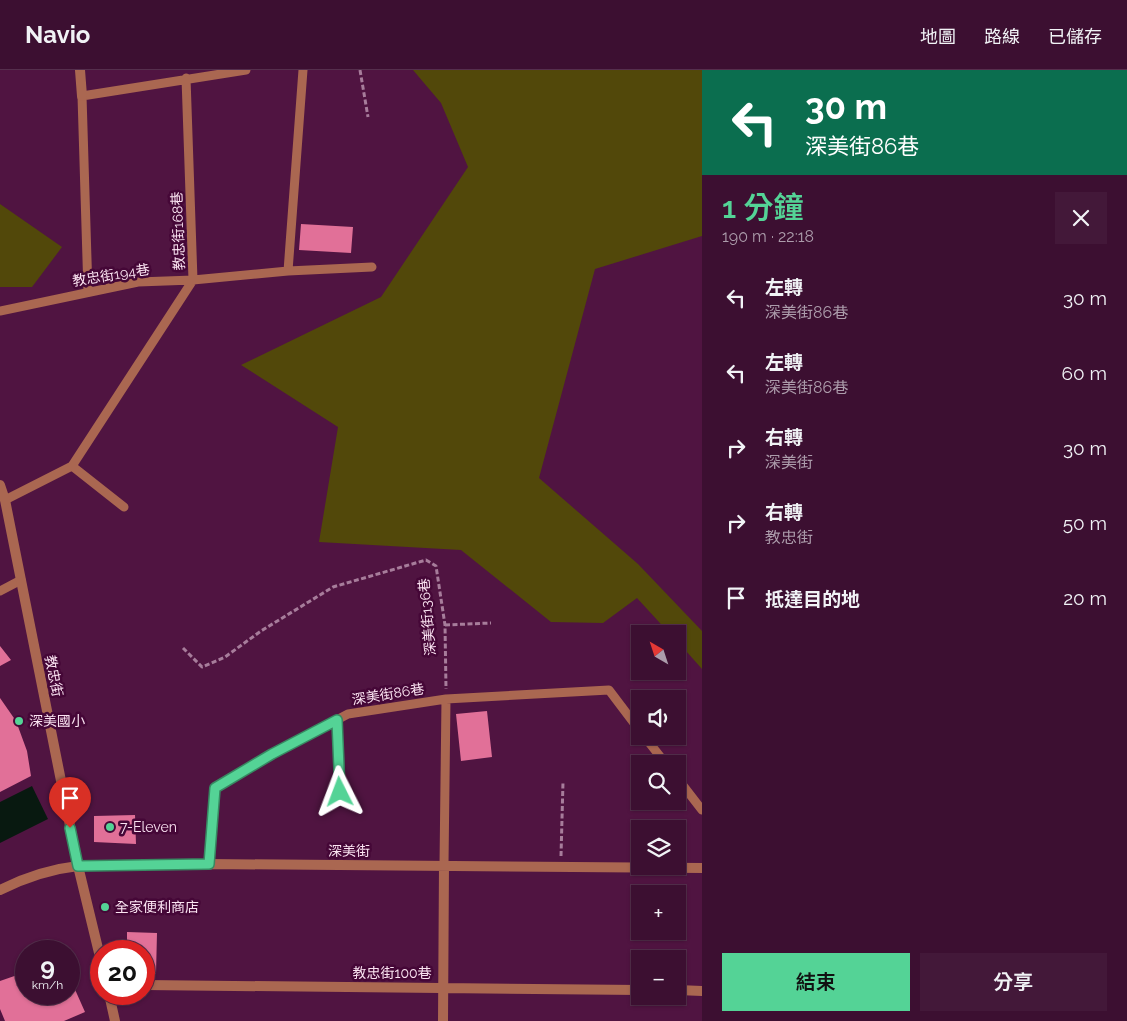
<!DOCTYPE html>
<html lang="zh-TW">
<meta charset="utf-8">
<style>
body{margin:0;font-family:Raleway,"Noto Sans TC",sans-serif;background:#431839;color:#f1f3f6;height:100vh;display:flex;flex-direction:column;font-size:19px;white-space:nowrap}
*{box-sizing:border-box;margin:0}
p{font-size:16px;color:#ac9cab}
.icon{flex:none;width:28px;height:28px;fill:none;stroke:currentColor;stroke-width:2;stroke-linecap:round;stroke-linejoin:round}
.map{position:relative;flex:1;overflow:hidden}
.drawer{display:flex;flex-direction:column;background:#3c0f31;width:425px}
.drawer>*{flex:none}
.hud{background:#0b6e4f;color:#fff;overflow:hidden}
.needle{width:32px;rotate:321deg}
.tools{position:absolute;left:631px;top:555px;display:grid;gap:10px}
.tools a{display:grid;place-items:center;width:55px;height:55px;border-radius:0px;background:#3c0f31;box-shadow:0 1px 4px #0004,0 0 0 1px #552f4d;font-size:25px}
.speed{position:absolute;left:15px;top:870px;display:flex;gap:10px;font-size:25px;font-weight:700;text-align:center}
.speed>*{display:grid;place-content:center;width:65px;height:65px;border-radius:50%;background:#3c0f31;box-shadow:0 1px 4px #0004,0 0 0 1px #552f4d;line-height:1}
.speed small{font-size:12px;font-weight:400}
.speed .limit{border:8px solid #d22;background:#fff;color:#111}
.pin{position:absolute;display:grid;place-items:center;width:42px;height:42px;color:#fff;margin:-51px -21px;border-radius:50% 50% 50% 0;rotate:-45deg;box-shadow:0 0 5px #0007}
.pin .icon{rotate:45deg}
.me{position:absolute;width:55px;margin:-28px;rotate:357deg;stroke-linejoin:round;filter:drop-shadow(0 0 4px #0008)}
.turn{display:flex;align-items:center;gap:18px;height:105px;padding:0 20px;font-size:22px}
.turn .icon{width:65px;height:65px;stroke-width:2.5}
.turn b{display:block;font-size:35px;line-height:42px}
.round{display:grid;place-items:center;flex:none;width:52px;height:52px;border-radius:0px;background:#431839}
.headline{display:flex;align-items:center;justify-content:space-between;height:85px;padding:0 20px}
h1{font-size:30px;font-weight:600;line-height:38px;color:#54d396}
.button{display:flex;gap:10px;margin-top:auto;padding:10px 20px}
.button a{flex:1;height:58px;border-radius:0px;background:#54d396;color:#111;font-size:20px;font-weight:600;line-height:58px;text-align:center}
.button a+a{background:#431839;color:#f1f3f6}
ul{padding:0;list-style:none}
li{display:flex;align-items:center;gap:15px;height:75px;padding:0 20px}
li div{flex:1}
li b{display:block;font-size:19px}
li em{font-style:normal}
header{display:flex;align-items:center;gap:30px;box-sizing:border-box;height:70px;padding:0 25px;background:#3c0f31;border-bottom:1px solid #552f4d}
header strong{font-size:24px}
nav{display:flex;gap:28px;margin-inline-start:auto;font-size:18px}
main{display:flex;flex:1;min-height:0}
.map>svg:first-child{display:block}
.green{fill:#52480a}
.water{fill:#081910}
.building{fill:#e17098}
.lines{fill:none;stroke-linecap:round;stroke-linejoin:round}
.path{stroke:#a77d9b;stroke-width:3;stroke-dasharray:5 2.5;stroke-linecap:butt}
.service{stroke:#aa6751;stroke-width:9}
.minor{stroke:#aa6751;stroke-width:10}
.route-casing{stroke:#378962;stroke-width:12}
.route{stroke:#54d396;stroke-width:9}
.poi-dot{fill:#54d396;stroke:#450737;stroke-width:2}
.labels{text-anchor:middle;dominant-baseline:central;stroke-width:5;stroke-linejoin:round;paint-order:stroke}
.street-label{font-size:14px;fill:#fbe4f2;stroke:#450737}
.poi-label{font-size:14px;fill:#fbe4f2;stroke:#450737;text-anchor:start}
</style>
<header>
<strong>Navio</strong>
<nav><a>地圖</a><a>路線</a><a>已儲存</a></nav>
</header>
<main>
<div class="map">
<svg width="702" height="951" viewBox="0 0 702 951">
<rect width="100%" height="100%" fill="#501441"/>
<path class="green" d="M 413,0 L 702,0 L 702,166 L 595,199 L 539,408 L 638,494 L 702,561 L 702,599 L 678,572 L 678,564 L 670,564 L 637,528 L 603,553 L 551,552 L 461,480 L 319,472 L 338,357 L 241,295 L 381,227 L 468,97 L 441,33 Z
M 0,134 L 62,177 L 32,217 L 0,217 Z"/>
<path class="water" d="M 32,716 L 48,749 L 0,773 L 0,732 Z"/>
<path class="building" d="M 301,154 L 353,157 L 351,183 L 299,180 Z
M 0,576 L 11,590 L 0,596 Z
M 0,628 L 16,651 L 27,681 L 31,706 L 0,722 Z
M 487,641 L 492,687 L 461,691 L 456,644 Z
M 135,745 L 136,774 L 94,772 L 94,746 Z
M 127,862 L 157,863 L 156,904 L 144,904 L 144,881 L 127,881 Z
M 26,902 L 26,924 L 69,924 L 69,906 L 85,942 L 64,951 L 5,951 L 0,939 L 0,911 Z"/>
<g class="lines">
<path class="path" d="M 360,0 L 368,47
M 445,555 L 491,553
M 183,578 L 202,597 L 225,587 L 261,561 L 333,517 L 426,490 L 436,496 L 445,555 L 446,619
M 561,786 L 563,712"/>
<path class="service" d="M 303,0 L 288,201 L 372,197
M 88,222 L 82,26 L 246,0
M 0,241 L 138,212 L 193,210 L 288,201
M 72,396 L 124,437
M 5,430 L 72,396 L 193,210 L 186,8
M 0,521 L 21,510
M 337,650 L 340,722
M 644,666 L 666,694
M 678,709 L 702,740
M 209,794 L 215,718 L 272,684 L 348,644 L 446,629 L 609,620 L 640,661
M 444,795 L 446,629"/>
<path class="minor" d="M 80,0 L 82,26
M 0,415 L 5,430 L 78,796 L 101,891
M 0,820 C 24,808 51,799 78,796 L 209,794 L 702,798
M 144,915 L 640,920
M 678,920 L 702,921
M 109,924 L 115,951
M 443,951 L 444,795"/>
</g>
<g class="lines">
<g class="route-casing">
<path id="route" d="M 70,758 L 78,796 L 209,794 L 215,718 L 272,684 L 337,650 L 340,722"/>
</g>
<use href="#route" class="route"/>
</g>
<g class="poi-dot">
<circle cx="19" cy="651" r="5"/>
<circle cx="110" cy="757" r="5"/>
<circle cx="105" cy="837" r="5"/>
</g>
<g class="labels">
<g class="street-label">
<text transform="translate(178 161) rotate(-92)">教忠街168巷</text>
<text transform="translate(111 205) rotate(-9)">教忠街194巷</text>
<text transform="translate(427 547) rotate(-95)">深美街136巷</text>
<text transform="translate(54 606) rotate(79)">教忠街</text>
<text transform="translate(388 624) rotate(-9)">深美街86巷</text>
<text x="349" y="781">深美街</text>
<text x="392" y="903">教忠街100巷</text>
</g>
<g class="poi-label">
<text x="29" y="651">深美國小</text>
<text x="120" y="757">7-Eleven</text>
<text x="115" y="837">全家便利商店</text>
</g>
</g>
</svg>
<div class="tools">
<a><svg class="needle" viewBox="-14 -14 28 28"><path d="M0-13l5 13h-10z" fill="#e53935"/><path d="M0 13l5-13h-10z" fill="#ac9cab"/></svg></a>
<a><svg class="icon" aria-label="sound" viewBox="0 0 24 24"><path d="M4 9h4l5-4v14l-5-4H4zM17 9q2 3 0 6"/></svg></a>
<a><svg class="icon" aria-label="search" viewBox="0 0 24 24"><circle cx="10" cy="10" r="6"/><path d="M15 15l6 6"/></svg></a>
<a><svg class="icon" aria-label="layers" viewBox="0 0 24 24"><path d="M12 4l9 5-9 5-9-5zM3 14l9 5 9-5"/></svg></a>
<a>+</a>
<a>−</a>
</div>
<div class="speed"><div>9<small>km/h</small></div><div class="limit">20</div></div>
<div class="pin" style="left:70px;top:758px;background:#d93025"><svg class="icon" aria-label="arrive" viewBox="0 0 24 24"><path d="M6 21V4h12l-3 4 3 4H6"/></svg></div>
<svg class="me" style="left:340px;top:722px" viewBox="-20 -20 40 40"><path d="M0-17L14 15 0 8-14 15z" fill="#54d396" stroke="#fff" stroke-width="4"/></svg>
</div>
<section class="drawer">
<div class="hud">
<div class="turn"><svg class="icon" aria-label="left" viewBox="0 0 24 24"><path d="M17 20v-9H6M10 6l-5 5 5 5"/></svg><div><b>30 m</b>深美街86巷</div></div>
</div>
<div class="headline"><div><h1>1 分鐘</h1><p>190 m · 22:18</p></div><a class="round"><svg class="icon" aria-label="close" viewBox="0 0 24 24"><path d="M6 6l12 12M18 6L6 18"/></svg></a></div>
<ul>
<li><svg class="icon" aria-label="left" viewBox="0 0 24 24"><path d="M17 20v-9H6M10 6l-5 5 5 5"/></svg><div><b>左轉</b><p>深美街86巷</p></div><em>30 m</em></li>
<li><svg class="icon" aria-label="left" viewBox="0 0 24 24"><path d="M17 20v-9H6M10 6l-5 5 5 5"/></svg><div><b>左轉</b><p>深美街86巷</p></div><em>60 m</em></li>
<li><svg class="icon" aria-label="right" viewBox="0 0 24 24"><path d="M7 20v-9h11M14 6l5 5-5 5"/></svg><div><b>右轉</b><p>深美街</p></div><em>30 m</em></li>
<li><svg class="icon" aria-label="right" viewBox="0 0 24 24"><path d="M7 20v-9h11M14 6l5 5-5 5"/></svg><div><b>右轉</b><p>教忠街</p></div><em>50 m</em></li>
<li><svg class="icon" aria-label="arrive" viewBox="0 0 24 24"><path d="M6 21V4h12l-3 4 3 4H6"/></svg><div><b>抵達目的地</b></div><em>20 m</em></li>
</ul>
<div class="button"><a>結束</a><a>分享</a></div>
</section>
</main>
